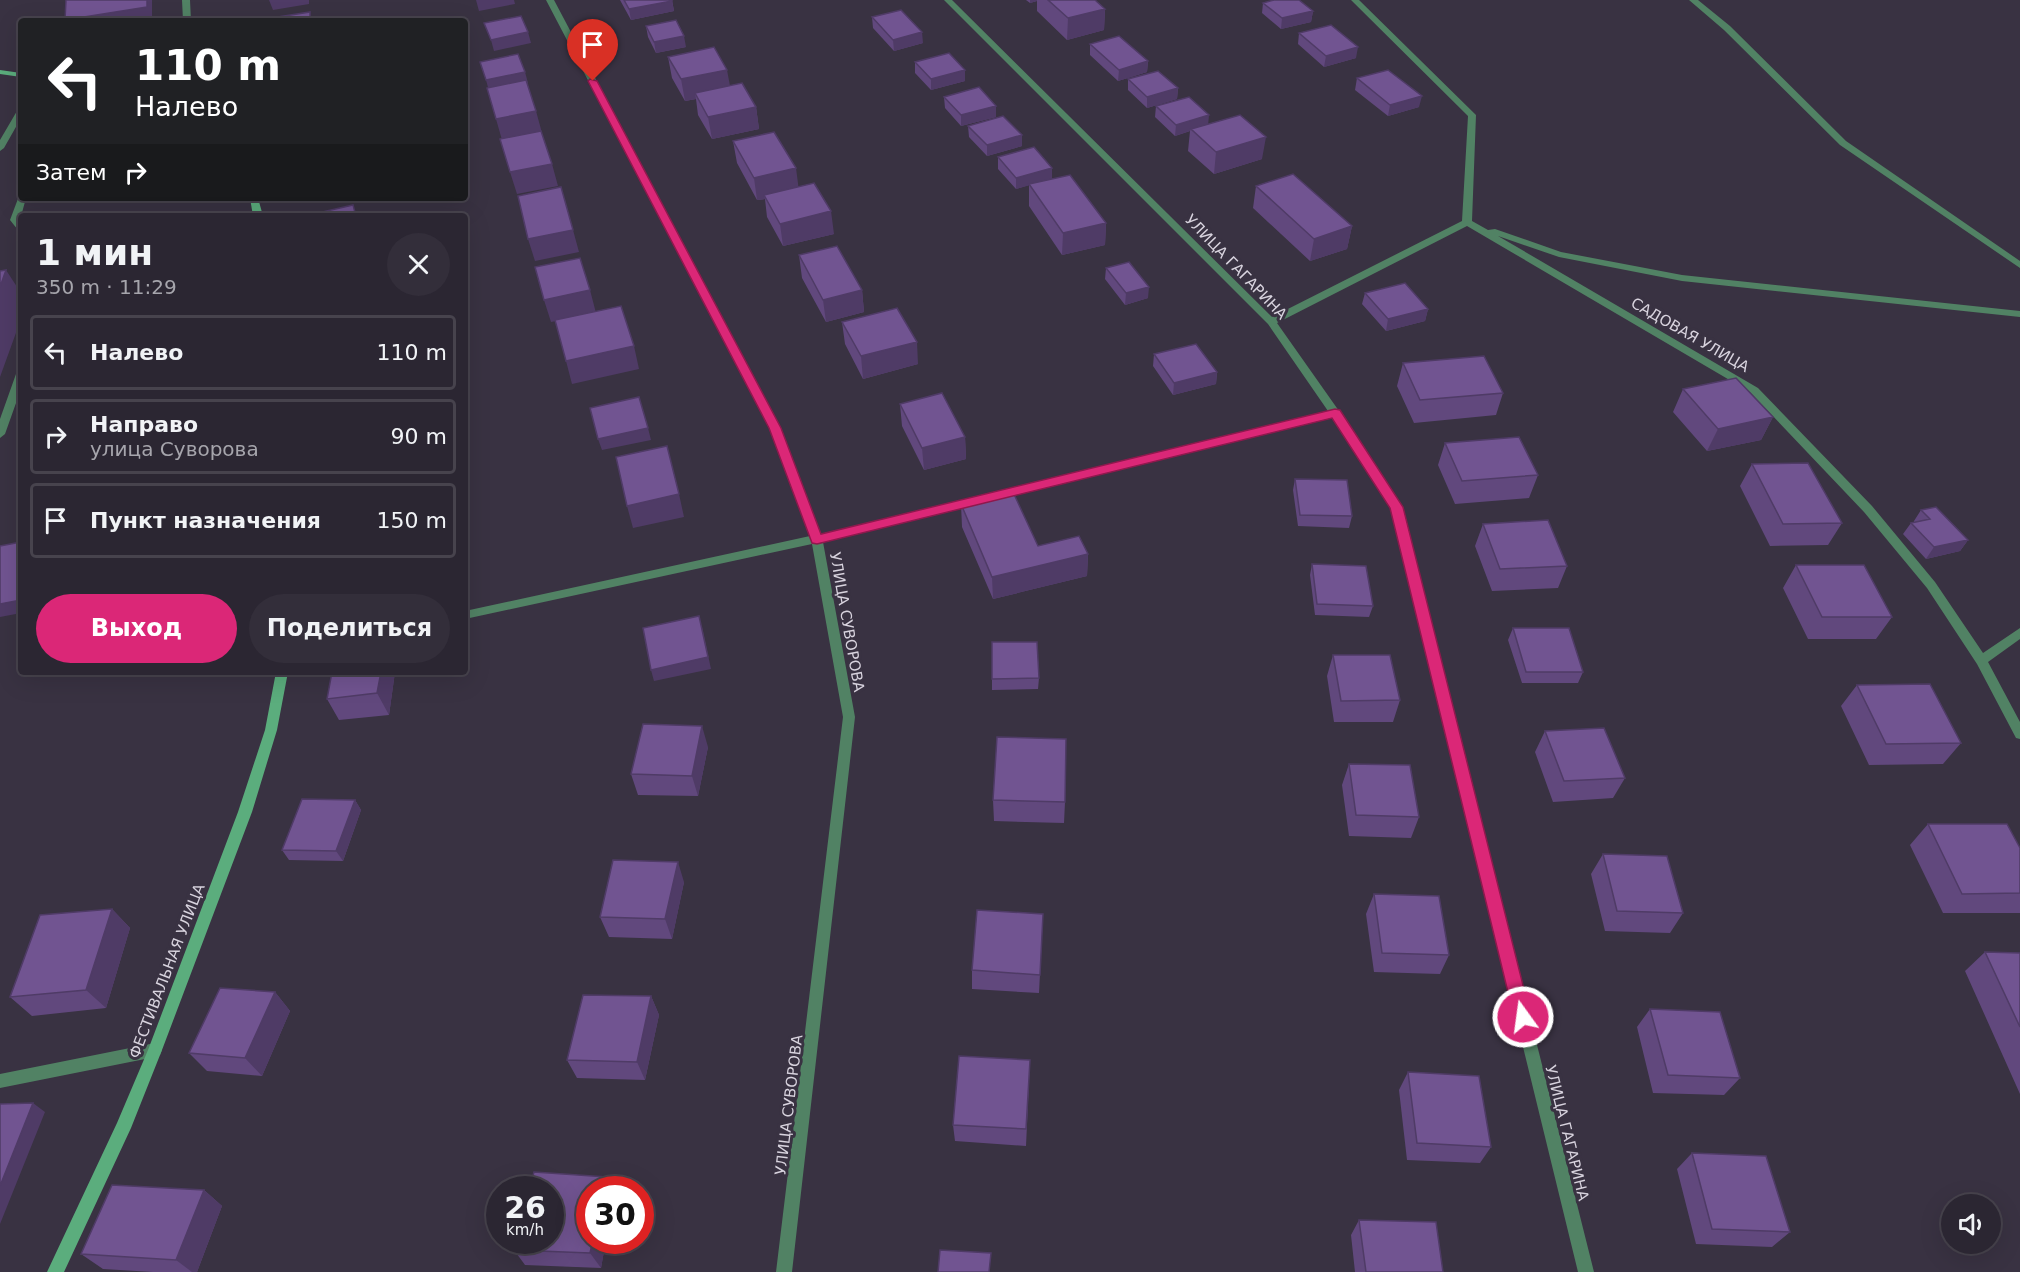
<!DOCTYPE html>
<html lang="ru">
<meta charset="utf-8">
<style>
body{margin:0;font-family:"DejaVu Sans",sans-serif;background:#332e3a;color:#f1f3f6;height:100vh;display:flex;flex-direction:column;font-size:22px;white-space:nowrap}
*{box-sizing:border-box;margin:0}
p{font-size:20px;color:#a6a5ac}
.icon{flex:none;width:33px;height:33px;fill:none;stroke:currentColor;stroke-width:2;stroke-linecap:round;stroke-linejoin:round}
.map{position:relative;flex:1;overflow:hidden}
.drawer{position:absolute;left:18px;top:213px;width:450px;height:462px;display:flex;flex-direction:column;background:#2b2632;border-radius:6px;box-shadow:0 6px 24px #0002,0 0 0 2px #47434d}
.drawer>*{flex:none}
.guide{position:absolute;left:18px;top:18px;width:450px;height:183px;border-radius:6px;box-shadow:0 6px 24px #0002,0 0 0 2px #47434d;background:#202124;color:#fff;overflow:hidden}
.controls{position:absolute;left:1941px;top:1194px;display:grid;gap:12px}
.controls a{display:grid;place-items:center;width:60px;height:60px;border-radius:50%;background:#2b2632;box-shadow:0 6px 24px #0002,0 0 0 2px #47434d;font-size:30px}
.speed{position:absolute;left:486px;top:1176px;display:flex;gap:12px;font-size:30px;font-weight:700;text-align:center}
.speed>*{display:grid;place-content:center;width:78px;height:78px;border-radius:50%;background:#2b2632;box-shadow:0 6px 24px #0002,0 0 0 2px #47434d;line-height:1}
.speed small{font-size:15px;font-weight:400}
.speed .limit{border:9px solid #d22;background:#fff;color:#111}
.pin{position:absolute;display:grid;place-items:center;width:51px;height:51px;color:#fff;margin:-62px -26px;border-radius:50% 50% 50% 0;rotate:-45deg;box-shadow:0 0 6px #0007}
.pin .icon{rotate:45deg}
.me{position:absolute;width:66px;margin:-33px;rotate:346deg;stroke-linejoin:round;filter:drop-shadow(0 0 4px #0008)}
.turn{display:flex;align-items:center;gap:21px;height:126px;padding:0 18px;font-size:27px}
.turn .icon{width:78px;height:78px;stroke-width:2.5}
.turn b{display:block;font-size:42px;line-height:51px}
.then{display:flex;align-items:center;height:57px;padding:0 18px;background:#0003;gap:12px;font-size:22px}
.round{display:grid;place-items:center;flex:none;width:63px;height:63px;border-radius:32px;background:#332e3a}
.overview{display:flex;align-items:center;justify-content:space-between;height:102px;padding:0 18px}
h1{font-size:36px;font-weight:800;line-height:45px}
.button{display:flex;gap:12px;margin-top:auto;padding:12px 18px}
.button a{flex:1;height:69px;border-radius:36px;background:#db2777;color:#fff;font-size:24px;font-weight:800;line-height:69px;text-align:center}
.button a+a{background:#332e3a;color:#f1f3f6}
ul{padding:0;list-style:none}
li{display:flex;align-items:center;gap:18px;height:75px;margin:0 12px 9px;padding:0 6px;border:3px solid #47434d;border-radius:6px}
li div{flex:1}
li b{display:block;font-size:22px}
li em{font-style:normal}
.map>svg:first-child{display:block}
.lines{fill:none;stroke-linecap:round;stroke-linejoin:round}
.lane{fill:#518264;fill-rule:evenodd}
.street{fill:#518264;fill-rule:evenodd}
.secondary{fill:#5bad7d;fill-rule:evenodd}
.wall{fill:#61487d}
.shaded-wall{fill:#4f3b66}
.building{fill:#715491;stroke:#4f3b66;stroke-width:1.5}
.route{fill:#db2777;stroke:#8e194d;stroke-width:1.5}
.labels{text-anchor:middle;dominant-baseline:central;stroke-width:6;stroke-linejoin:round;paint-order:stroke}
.street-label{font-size:15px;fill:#d8d3de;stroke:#393242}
</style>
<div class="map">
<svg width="2020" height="1272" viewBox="0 0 2020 1272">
<rect width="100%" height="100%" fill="#393242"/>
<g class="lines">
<path class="lane" d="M 21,108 L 21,118 L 4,148 L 0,151 L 0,140 L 17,111 Z
M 19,196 L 26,198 L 20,220 L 21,231 L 18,230 L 10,220 Z
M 21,371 L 21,389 L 5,434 L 0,438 L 0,419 L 16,374 Z
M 155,1043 L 160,1045 L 162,1050 L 160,1055 L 155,1057 L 0,1088 L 0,1074 Z"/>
<path class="street" d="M 182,0 L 190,0 L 191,21 L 183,21 Z
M 546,0 L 554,0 L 780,428 L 821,534 L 1328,411 L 1268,324 L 944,0 L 952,0 L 1272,317 L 1462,221 L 1468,116 L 1351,0 L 1359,0 L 1476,115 L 1472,221 L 1488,230 L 1495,229 L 1561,252 L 1682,275 L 2020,311 L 2020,317 L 1682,281 L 1559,257 L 1498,236 L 1758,388 L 1872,506 L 1935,582 L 1983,653 L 2020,628 L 2020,639 L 1988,662 L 2020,722 L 2020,739 L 2016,738 L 1977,664 L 1927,588 L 1864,512 L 1750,392 L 1467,226 L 1277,323 L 1339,411 L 1402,507 L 1594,1272 L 1578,1272 L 1391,507 L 1332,417 L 823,542 L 855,717 L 792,1272 L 776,1272 L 843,717 L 812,544 L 465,619 L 465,611 L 810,536 L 770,428 Z
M 1689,0 L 1698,0 L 1730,26 L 1846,141 L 2020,261 L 2020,268 L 1840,145 L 1724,30 Z"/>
<path class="secondary" d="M 0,70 L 21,73 L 21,77 L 0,74 Z
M 250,198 L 258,198 L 263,216 L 253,216 Z
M 276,672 L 288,672 L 277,730 L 252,812 L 162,1050 L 131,1128 L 64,1272 L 47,1272 L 117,1123 L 148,1050 L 238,812 L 265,730 Z"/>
</g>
<path class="wall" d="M 620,0 L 672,0 L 674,11 L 631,20 Z
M 1026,0 L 1095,0 L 1105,9 L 1104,30 L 1067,40 L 1037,11 L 1037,1 L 1030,3 Z
M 1263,3 L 1313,11 L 1311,22 L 1281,29 L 1262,13 Z
M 872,17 L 923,43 L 894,51 L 873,28 Z
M 646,26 L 686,47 L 656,53 L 648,37 Z
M 1299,33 L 1356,58 L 1324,67 L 1298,44 Z
M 1090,44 L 1148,61 L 1147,72 L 1118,81 L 1090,55 Z
M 668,57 L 730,86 L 756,107 L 759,129 L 712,139 L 698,115 L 696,99 L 685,101 L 672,78 Z
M 915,62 L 965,70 L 965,81 L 931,90 L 915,73 Z
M 1357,78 L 1419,107 L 1388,116 L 1355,90 Z
M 1128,79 L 1178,88 L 1177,99 L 1147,108 L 1128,90 Z
M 944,97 L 996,117 L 961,126 L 945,108 Z
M 1156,106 L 1208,124 L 1262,159 L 1214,174 L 1188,151 L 1190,131 L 1175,136 L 1155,117 Z
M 968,126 L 1022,135 L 1022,146 L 987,156 L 969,137 Z
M 733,141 L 798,187 L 834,234 L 783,246 L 767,217 L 765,199 L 757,200 L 737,163 Z
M 998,157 L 1052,168 L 1052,179 L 1106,223 L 1105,245 L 1062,255 L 1029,206 L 1029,185 L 1016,189 L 998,169 Z
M 1256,186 L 1352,226 L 1347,249 L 1310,261 L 1253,208 Z
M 799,255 L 862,290 L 864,312 L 826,322 L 802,278 Z
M 1106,268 L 1148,298 L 1125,305 L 1105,279 Z
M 1365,293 L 1428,309 L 1425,321 L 1386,331 L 1362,304 Z
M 842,322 L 918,364 L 863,379 L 845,344 Z
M 1154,354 L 1217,372 L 1216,384 L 1173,395 L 1153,366 Z
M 1403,363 L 1503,393 L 1496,415 L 1414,423 L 1397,386 Z
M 1683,389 L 1773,417 L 1761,440 L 1707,451 L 1673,412 Z
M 900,404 L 965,437 L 966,459 L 924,470 L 902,426 Z
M 1445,443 L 1538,475 L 1529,498 L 1455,504 L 1438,465 Z
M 1752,464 L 1842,523 L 1828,545 L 1770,546 L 1740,486 Z
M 1295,479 L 1352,516 L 1349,528 L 1298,526 L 1293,490 Z
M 961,504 L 1038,546 L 1088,554 L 1087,576 L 993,599 L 962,527 Z
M 1921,510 L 1968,540 L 1960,551 L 1926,559 L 1903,534 L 1911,523 L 1914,522 L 1914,521 Z
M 1483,524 L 1567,566 L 1558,588 L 1492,591 L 1475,546 Z
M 1312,564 L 1373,606 L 1369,617 L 1315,615 L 1310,575 Z
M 1796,565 L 1892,617 L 1876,639 L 1808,639 L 1783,588 Z
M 1513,628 L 1583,672 L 1578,683 L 1522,683 L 1508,640 Z
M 992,642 L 1039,678 L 1038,689 L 992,690 Z
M 1333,655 L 1400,700 L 1393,722 L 1334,722 L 1327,676 Z
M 395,672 L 389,715 L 339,720 L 327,699 Z
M 1857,685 L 1961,743 L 1943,764 L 1869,765 L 1841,706 Z
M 1545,731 L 1625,778 L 1613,798 L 1553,802 L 1535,752 Z
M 708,747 L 698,796 L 638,795 L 631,774 Z
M 1349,764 L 1419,817 L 1411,838 L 1349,836 L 1342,785 Z
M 355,800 L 361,810 L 343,861 L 289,860 L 282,850 Z
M 993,800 L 1065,802 L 1064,823 L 994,821 Z
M 1928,824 L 2020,848 L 2020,913 L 1943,913 L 1910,845 Z
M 1603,854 L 1683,913 L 1670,933 L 1605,931 L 1591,874 Z
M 684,882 L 672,939 L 609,937 L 600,917 Z
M 1374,894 L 1449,955 L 1440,974 L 1374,972 L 1366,914 Z
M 112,909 L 130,928 L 106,1008 L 32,1016 L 10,997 Z
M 1043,914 L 1039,993 L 972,989 L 972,970 Z
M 1985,952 L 2020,953 L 2020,1094 L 1965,971 Z
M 275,992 L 290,1011 L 262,1076 L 207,1071 L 189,1053 Z
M 651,996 L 659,1015 L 645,1080 L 577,1078 L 567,1060 Z
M 1650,1009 L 1740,1078 L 1724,1095 L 1653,1093 L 1637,1027 Z
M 1030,1060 L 1026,1146 L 955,1141 L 953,1125 Z
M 1408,1072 L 1491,1147 L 1480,1163 L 1407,1160 L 1399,1090 Z
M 1692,1153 L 1790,1232 L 1772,1247 L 1696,1244 L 1677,1169 Z
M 204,1190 L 222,1206 L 197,1272 L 153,1272 L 103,1269 L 81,1254 Z
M 615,1190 L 601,1268 L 525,1265 L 514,1250 Z
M 1359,1220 L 1443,1272 L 1355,1272 L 1351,1235 Z"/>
<path class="shaded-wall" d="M 147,0 L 152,0 L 152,18 L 133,21 L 65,20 Z
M 269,0 L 309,0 L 309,4 L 273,10 Z
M 476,0 L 514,0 L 515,4 L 479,11 Z
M 1030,0 L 1037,0 L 1037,1 L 1030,3 Z
M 672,1 L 674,11 L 631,20 L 629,9 Z
M 1105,9 L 1104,30 L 1067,40 L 1068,18 Z
M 1313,11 L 1311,22 L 1281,29 L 1282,18 Z
M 528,32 L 531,43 L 494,51 L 491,40 Z
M 922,32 L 923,43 L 894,51 L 893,40 Z
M 684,36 L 686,47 L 656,53 L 654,42 Z
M 1358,47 L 1356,58 L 1324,67 L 1326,56 Z
M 1148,61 L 1147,72 L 1118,81 L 1119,70 Z
M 727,70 L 731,91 L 695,93 L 696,99 L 685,101 L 681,79 Z
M 965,70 L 965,81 L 931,90 L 931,79 Z
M 525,72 L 528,83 L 489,91 L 486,80 Z
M 1178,88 L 1177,99 L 1147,108 L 1147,97 Z
M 1422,96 L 1419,107 L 1388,116 L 1390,105 Z
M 996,106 L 996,117 L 961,126 L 961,115 Z
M 756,107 L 759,129 L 712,139 L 708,117 Z
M 536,111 L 542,133 L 502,140 L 496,119 Z
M 1209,115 L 1208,126 L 1191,129 L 1190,131 L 1175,136 L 1176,125 Z
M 1022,135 L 1022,146 L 987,156 L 987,145 Z
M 1266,137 L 1262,159 L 1214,174 L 1216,152 Z
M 552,164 L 558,186 L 517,194 L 510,172 Z
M 796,168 L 799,191 L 764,195 L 765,199 L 757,200 L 754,178 Z
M 1052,168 L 1052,179 L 1016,189 L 1016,178 Z
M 831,211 L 834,234 L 783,246 L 780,224 Z
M 1106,223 L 1105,245 L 1062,255 L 1063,233 Z
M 1352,226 L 1347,249 L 1310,261 L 1314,239 Z
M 573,230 L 579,252 L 535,261 L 528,239 Z
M 6,270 L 21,293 L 21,319 L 0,377 L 0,287 Z
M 1149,287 L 1148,298 L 1125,305 L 1126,293 Z
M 590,290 L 596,313 L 551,322 L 544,300 Z
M 862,290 L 864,312 L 826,322 L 823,300 Z
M 1428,309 L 1425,321 L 1386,331 L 1388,319 Z
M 917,342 L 918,364 L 863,379 L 861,356 Z
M 634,346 L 639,369 L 572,384 L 566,361 Z
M 1217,372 L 1216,384 L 1173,395 L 1174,383 Z
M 1773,417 L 1761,440 L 1707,451 L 1718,429 Z
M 648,428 L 651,440 L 602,450 L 598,439 Z
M 965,437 L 966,459 L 924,470 L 922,448 Z
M 679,494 L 684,517 L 633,528 L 627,506 Z
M 1968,540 L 1960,551 L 1926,559 L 1934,547 Z
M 1088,554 L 1087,576 L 993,599 L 992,577 Z
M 21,600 L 21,613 L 0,617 L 0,604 Z
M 702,627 L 711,669 L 654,681 L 651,670 Z
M 381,672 L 395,672 L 389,715 L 377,693 Z
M 702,726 L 708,747 L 698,796 L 692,776 Z
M 355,800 L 361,810 L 343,861 L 336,851 Z
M 678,862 L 684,882 L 672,939 L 665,919 Z
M 112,909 L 130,928 L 106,1008 L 86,990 Z
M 275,992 L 290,1011 L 262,1076 L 245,1058 Z
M 651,996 L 659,1015 L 645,1080 L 637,1062 Z
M 33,1103 L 45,1112 L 0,1224 L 0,1186 Z
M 607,1177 L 615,1190 L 605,1190 Z
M 204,1190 L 222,1206 L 197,1272 L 192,1272 L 176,1260 Z
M 593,1240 L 606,1240 L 601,1268 L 590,1253 Z"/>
<path class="building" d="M 66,0 L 147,0 L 147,7 L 65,20 Z
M 624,0 L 672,0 L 672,1 L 629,9 Z
M 1048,0 L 1095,0 L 1105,9 L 1068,18 Z
M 1274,0 L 1299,0 L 1313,11 L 1282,18 L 1263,3 Z
M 901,10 L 922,32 L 893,40 L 872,17 Z
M 310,12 L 310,21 L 272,21 L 272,18 Z
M 521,16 L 528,32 L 491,40 L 484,23 Z
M 676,20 L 684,36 L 654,42 L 646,26 Z
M 1331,25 L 1358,47 L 1326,56 L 1299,33 Z
M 1119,36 L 1148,61 L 1119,70 L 1090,44 Z
M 714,47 L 727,70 L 681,79 L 668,57 Z
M 949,53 L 965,70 L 931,79 L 915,62 Z
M 518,54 L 525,72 L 486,80 L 480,62 Z
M 1388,70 L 1422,96 L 1390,105 L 1357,78 Z
M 1158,71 L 1178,88 L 1147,97 L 1128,79 Z
M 526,80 L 536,111 L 496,119 L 487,88 Z
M 742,83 L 756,107 L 708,117 L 695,93 Z
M 979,87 L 996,106 L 961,115 L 944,97 Z
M 1189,97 L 1209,115 L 1176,125 L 1156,106 Z
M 1240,115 L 1266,137 L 1216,152 L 1191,129 Z
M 1003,116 L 1022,135 L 987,145 L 968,126 Z
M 541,131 L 552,164 L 510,172 L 500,139 Z
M 774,132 L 796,168 L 754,178 L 733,141 Z
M 1034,147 L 1052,168 L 1016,178 L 998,157 Z
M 1293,174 L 1352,226 L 1314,239 L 1256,186 Z
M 1070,175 L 1106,223 L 1063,233 L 1029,184 Z
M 814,183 L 831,211 L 780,224 L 764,195 Z
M 561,187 L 573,230 L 528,239 L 518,196 Z
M 353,205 L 356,216 L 309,216 L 309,215 Z
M 837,246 L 862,290 L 823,300 L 799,255 Z
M 580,258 L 590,290 L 544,300 L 535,267 Z
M 1129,262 L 1149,287 L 1126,293 L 1106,268 Z
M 6,270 L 0,287 L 0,271 Z
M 1405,283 L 1428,309 L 1388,319 L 1365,293 Z
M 621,306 L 634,346 L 566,361 L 555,320 Z
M 897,308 L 917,342 L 861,356 L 842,322 Z
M 1196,344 L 1217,372 L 1174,383 L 1154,354 Z
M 1484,356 L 1503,393 L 1420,400 L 1403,363 Z
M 1736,378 L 1773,417 L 1718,429 L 1683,389 Z
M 942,393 L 965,437 L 922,448 L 900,404 Z
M 639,397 L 648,428 L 598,439 L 590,408 Z
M 1519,437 L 1538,475 L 1462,481 L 1445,443 Z
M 667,446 L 679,494 L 627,506 L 616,457 Z
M 1808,463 L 1842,523 L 1783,524 L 1752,464 Z
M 1295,479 L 1347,480 L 1352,516 L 1300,515 Z
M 1013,492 L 1038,546 L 1079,536 L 1088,554 L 992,577 L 961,504 Z
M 1936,507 L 1968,540 L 1934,547 L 1911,523 L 1930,519 L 1921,510 Z
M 1548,520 L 1567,566 L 1500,569 L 1483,524 Z
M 21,542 L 21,600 L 0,604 L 0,546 Z
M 1312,564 L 1366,566 L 1373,606 L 1317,604 Z
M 1796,565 L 1864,565 L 1892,617 L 1822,617 Z
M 699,616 L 708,657 L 651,670 L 643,628 Z
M 1513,628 L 1569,628 L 1583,672 L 1526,672 Z
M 992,642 L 1037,642 L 1039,678 L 992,679 Z
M 1333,655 L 1390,655 L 1400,700 L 1341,701 Z
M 332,672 L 381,672 L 377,693 L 327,699 Z
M 1930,684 L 1961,743 L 1886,744 L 1857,685 Z
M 643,724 L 702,726 L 692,776 L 631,774 Z
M 1604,728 L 1625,778 L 1564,781 L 1545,731 Z
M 997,737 L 1066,739 L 1065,802 L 993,800 Z
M 1349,764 L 1410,765 L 1419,817 L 1356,815 Z
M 302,799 L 355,800 L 336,851 L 282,850 Z
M 1928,824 L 2007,824 L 2020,848 L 2020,893 L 1962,894 Z
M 1603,854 L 1667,856 L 1683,913 L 1617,911 Z
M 613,860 L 678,862 L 665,919 L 600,917 Z
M 1374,894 L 1439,896 L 1449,955 L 1382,953 Z
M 112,909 L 86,990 L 10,997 L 40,915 Z
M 977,910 L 1043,914 L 1040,975 L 972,970 Z
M 1985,952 L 2020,953 L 2020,1027 Z
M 220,988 L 275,992 L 245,1058 L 189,1053 Z
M 583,995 L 651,996 L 637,1062 L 567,1060 Z
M 1650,1009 L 1720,1012 L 1740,1078 L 1668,1075 Z
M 959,1056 L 1030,1060 L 1026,1129 L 953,1125 Z
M 1408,1072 L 1479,1076 L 1491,1147 L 1417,1143 Z
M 33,1103 L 0,1186 L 0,1104 Z
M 1692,1153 L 1766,1156 L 1790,1232 L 1712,1229 Z
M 534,1172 L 607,1177 L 605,1190 L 590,1190 L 590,1240 L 593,1240 L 590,1253 L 514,1250 L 516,1240 L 550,1240 L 550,1190 L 529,1190 Z
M 112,1185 L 204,1190 L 176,1260 L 81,1254 Z
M 1359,1220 L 1436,1222 L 1443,1272 L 1366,1272 Z
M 940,1250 L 991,1253 L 989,1272 L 938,1272 Z"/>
<path class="route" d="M 590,79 L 597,81 L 781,428 L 821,534 L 1335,409 L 1340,410 L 1403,507 L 1531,1017 L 1529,1023 L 1523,1025 L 1517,1023 L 1514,1017 L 1390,508 L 1332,418 L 817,544 L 812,543 L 769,428 L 588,81 Z"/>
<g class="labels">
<g class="street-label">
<text transform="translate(1236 267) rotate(46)">УЛИЦА ГАГАРИНА</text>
<text transform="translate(1690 335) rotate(30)">САДОВАЯ УЛИЦА</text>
<text transform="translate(847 622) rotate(80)">УЛИЦА СУВОРОВА</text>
<text transform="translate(167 971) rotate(-69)">ФЕСТИВАЛЬНАЯ УЛИЦА</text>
<text transform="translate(789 1105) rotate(-83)">УЛИЦА СУВОРОВА</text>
<text transform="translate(1567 1133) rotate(76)">УЛИЦА ГАГАРИНА</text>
</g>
</g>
</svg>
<div class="controls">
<a><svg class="icon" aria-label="sound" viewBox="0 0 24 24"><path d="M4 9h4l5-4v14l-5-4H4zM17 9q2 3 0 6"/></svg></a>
</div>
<div class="speed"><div>26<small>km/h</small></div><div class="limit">30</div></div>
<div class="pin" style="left:593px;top:81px;background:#d93025"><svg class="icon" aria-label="arrive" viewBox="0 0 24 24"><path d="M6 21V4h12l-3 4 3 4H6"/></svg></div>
<svg class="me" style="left:1523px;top:1017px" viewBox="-20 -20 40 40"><circle r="17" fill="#db2777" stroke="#fff" stroke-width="3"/><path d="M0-11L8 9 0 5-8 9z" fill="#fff"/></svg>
<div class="guide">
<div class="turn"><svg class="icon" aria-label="left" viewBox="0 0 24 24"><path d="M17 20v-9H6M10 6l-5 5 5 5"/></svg><div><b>110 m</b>Налево</div></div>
<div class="then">Затем<svg class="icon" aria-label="right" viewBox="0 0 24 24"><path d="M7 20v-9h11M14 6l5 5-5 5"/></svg></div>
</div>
<section class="drawer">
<div class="overview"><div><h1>1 мин</h1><p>350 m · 11:29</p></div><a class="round"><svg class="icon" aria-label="close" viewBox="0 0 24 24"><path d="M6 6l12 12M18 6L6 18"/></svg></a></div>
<ul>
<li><svg class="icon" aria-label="left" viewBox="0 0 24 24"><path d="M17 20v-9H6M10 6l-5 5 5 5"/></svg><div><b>Налево</b></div><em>110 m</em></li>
<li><svg class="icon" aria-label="right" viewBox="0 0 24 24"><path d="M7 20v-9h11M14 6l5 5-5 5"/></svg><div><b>Направо</b><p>улица Суворова</p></div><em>90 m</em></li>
<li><svg class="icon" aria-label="arrive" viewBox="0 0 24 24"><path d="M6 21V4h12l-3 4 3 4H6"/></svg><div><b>Пункт назначения</b></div><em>150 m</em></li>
</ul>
<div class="button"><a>Выход</a><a>Поделиться</a></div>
</section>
</div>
